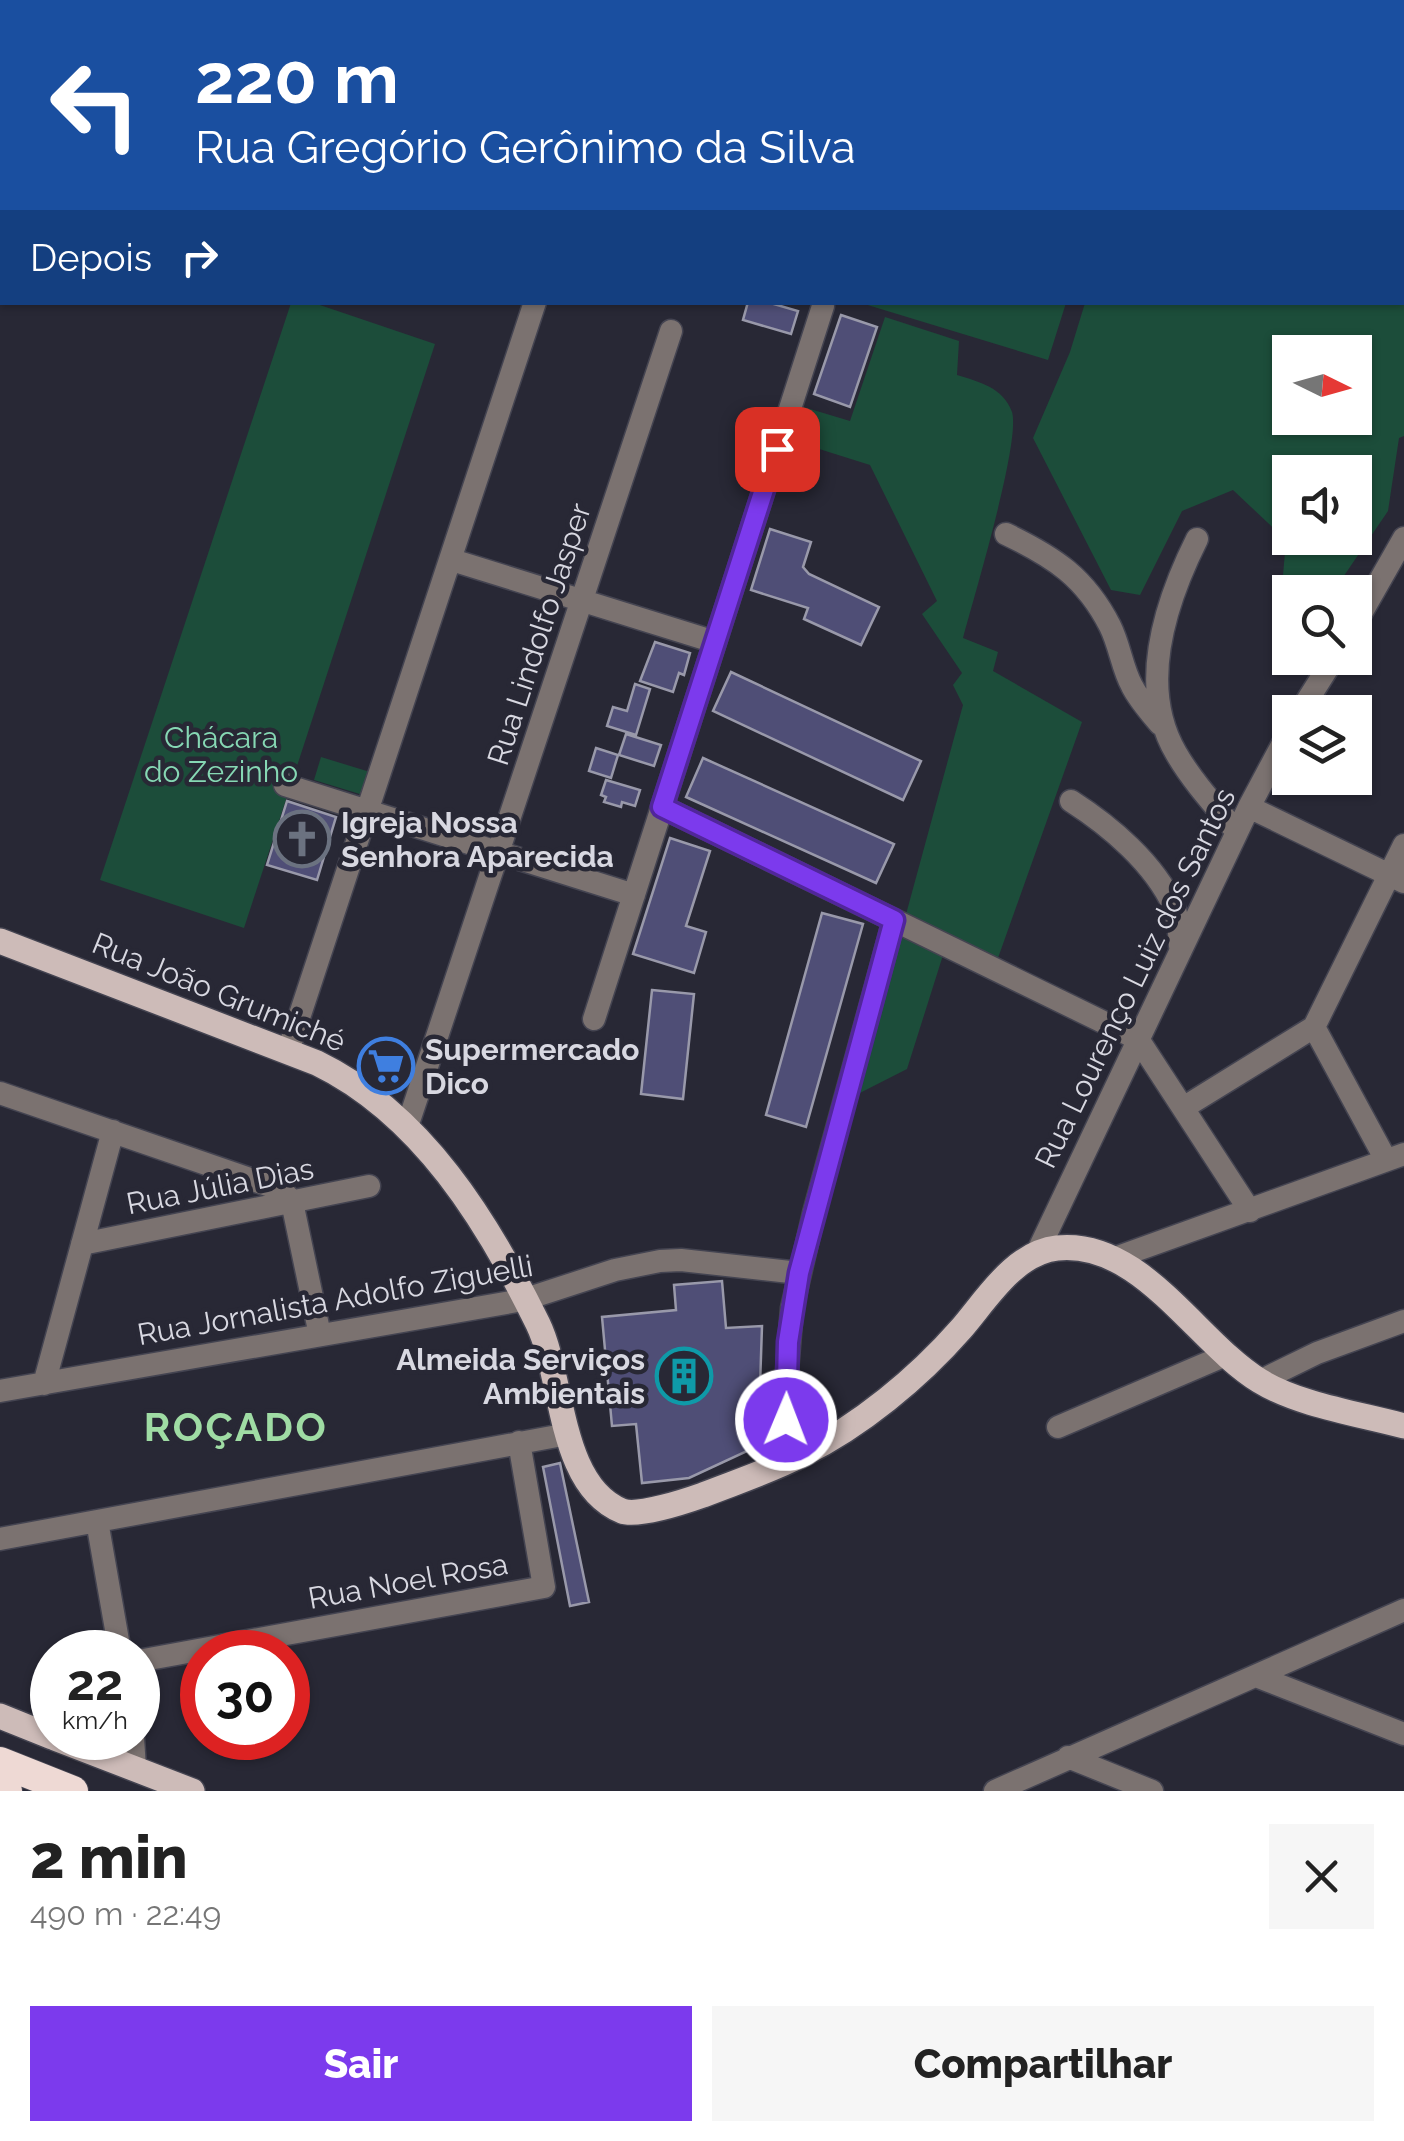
<!DOCTYPE html>
<html lang="pt">
<meta charset="utf-8">
<style>
body{margin:0;font-family:Raleway,sans-serif;background:#f6f6f6;color:#222;height:100vh;display:flex;flex-direction:column;font-size:38px;white-space:nowrap}
*{box-sizing:border-box;margin:0}
p{font-size:32px;color:#767676}
.icon{flex:none;width:55px;height:55px;fill:none;stroke:currentColor;stroke-width:2;stroke-linecap:round;stroke-linejoin:round}
.map{position:relative;height:1791px;overflow:hidden}
.sheet{display:flex;flex-direction:column;background:#fff;flex:1}
.sheet>*{flex:none}
.guide{position:absolute;left:0px;top:0px;width:1405px;height:305px;box-shadow:0 2px 8px #0004;background:#1a4fa0;color:#fff;overflow:hidden}
.needle{width:65px;rotate:95deg}
.fabs{position:absolute;left:1272px;top:335px;display:grid;gap:20px}
.fabs a{display:grid;place-items:center;width:100px;height:100px;border-radius:0px;background:#fff;box-shadow:0 2px 8px #0004;font-size:50px}
.speed{position:absolute;left:30px;top:1630px;display:flex;gap:20px;font-size:50px;font-weight:700;text-align:center}
.speed>*{display:grid;place-content:center;width:130px;height:130px;border-radius:50%;background:#fff;box-shadow:0 2px 8px #0004;line-height:1}
.speed small{font-size:25px;font-weight:400}
.speed .limit{border:15px solid #d22;background:#fff;color:#111}
.pin{position:absolute;display:grid;place-items:center;width:85px;height:85px;color:#fff;margin:-42px;border-radius:20px;box-shadow:0 5px 15px #0006}
.me{position:absolute;width:110px;margin:-55px;rotate:1deg;stroke-linejoin:round;filter:drop-shadow(0 0 8px #0008)}
.turn{display:flex;align-items:center;gap:35px;height:210px;padding:0 30px;font-size:45px}
.turn .icon{width:130px;height:130px;stroke-width:2.5}
.turn b{display:block;font-size:70px;line-height:85px}
.then{display:flex;align-items:center;height:95px;padding:0 30px;background:#0003;gap:20px;font-size:38px}
.round{display:grid;place-items:center;flex:none;width:105px;height:105px;border-radius:0px;background:#f6f6f6}
.head{display:flex;align-items:center;justify-content:space-between;height:170px;padding:0 30px}
h1{font-size:60px;font-weight:800;line-height:75px}
.primary-button{display:flex;gap:20px;margin-top:auto;padding:20px 30px}
.primary-button a{flex:1;height:115px;border-radius:0px;background:#7c3aed;color:#fff;font-size:40px;font-weight:800;line-height:115px;text-align:center}
.primary-button a+a{background:#f6f6f6;color:#222}
.map>svg:first-child{display:block}
.green{fill:#1c4d3a;fill-rule:evenodd}
.building{fill:#4f4e76;stroke:#99a;stroke-width:2.5}
.lines{fill:none;stroke-linecap:round;stroke-linejoin:round}
.minor-casing{stroke:#444451;stroke-width:25}
.major-casing{stroke:#444451;stroke-width:28}
.highway-casing{stroke:#444451;stroke-width:32}
.minor{stroke:#7b7270;stroke-width:22}
.major{stroke:#cdbbb8;stroke-width:25}
.highway{stroke:#eed9d4;stroke-width:30}
.route-casing{stroke:#51269a;stroke-width:25}
.route{stroke:#7c3aed;stroke-width:18}
.labels{text-anchor:middle;dominant-baseline:central;stroke-width:9;stroke-linejoin:round;paint-order:stroke}
.street-label{font-size:30px;fill:#d8d8e1;stroke:#282835}
.park-label{font-size:30px;fill:#86d8b4;stroke:#282835}
.poi-label{font-size:30px;font-weight:bold;fill:#d8d8e1;stroke:#282835;text-anchor:start}
.district-label{font-size:40px;font-weight:bold;letter-spacing:2.5px;fill:#9fdca4;stroke:#282835}
</style>
<div class="map">
<svg width="1404" height="1791" viewBox="0 0 1404 1791">
<rect width="100%" height="100%" fill="#282835"/>
<path class="green" d="M 904,0 L 1404,0 L 1404,436 L 1399,438 L 1388,511 L 1333,592 L 1290,592 L 1290,614 L 1280,611 L 1286,540 L 1233,490 L 1182,511 L 1140,595 L 1111,590 L 1033,438 L 1070,352 L 1085,303 L 1402,302 L 1402,2 ZM 1290,352 L 1355,352 L 1355,418 L 1290,418 ZM 1290,472 L 1355,472 L 1355,538 L 1290,538 Z
M 291,303 L 314,303 L 435,344 L 244,928 L 100,880 Z
M 861,303 L 1066,303 L 1048,360 Z
M 885,317 L 959,341 L 957,375 C 979,382 1003,387 1012,412 C 1021,442 973,600 963,638 L 998,652 L 993,671 L 1082,722 L 998,958 L 905,918 L 963,705 L 953,685 L 962,673 L 922,614 L 937,601 L 870,465 L 816,448 L 785,455 L 800,406 L 850,421 Z
M 321,757 L 370,772 L 363,795 L 314,780 Z
M 897,929 L 944,952 L 907,1069 L 852,1097 Z"/>
<path class="building" d="M 748,302 L 767,302 L 798,311 L 791,334 L 743,320 Z
M 841,315 L 877,327 L 850,407 L 814,394 Z
M 770,529 L 811,542 L 803,567 L 809,574 L 879,607 L 861,645 L 804,619 L 808,608 L 751,590 Z
M 655,642 L 690,653 L 684,675 L 679,673 L 673,692 L 640,681 Z
M 731,672 L 921,761 L 903,800 L 713,711 Z
M 635,684 L 650,689 L 636,735 L 607,726 L 613,707 L 627,711 Z
M 626,734 L 661,745 L 654,766 L 619,755 Z
M 596,748 L 618,755 L 611,778 L 589,771 Z
M 703,758 L 894,844 L 876,883 L 686,797 Z
M 606,780 L 640,790 L 635,806 L 622,802 L 621,807 L 604,802 L 606,797 L 601,795 Z
M 287,801 L 336,817 L 317,880 L 267,865 Z
M 670,838 L 710,851 L 686,926 L 706,932 L 694,973 L 633,954 Z
M 822,913 L 863,924 L 806,1127 L 766,1115 Z
M 652,990 L 694,994 L 683,1099 L 641,1094 Z
M 722,1281 L 726,1328 L 762,1326 L 758,1446 L 689,1478 L 642,1483 L 636,1424 L 612,1426 L 602,1317 L 676,1310 L 674,1285 Z
M 560,1463 L 589,1602 L 570,1606 L 543,1467 Z"/>
<g class="lines">
<g class="minor-casing">
<path id="minor" d="M 1393,0 L 1396,2
M 633,2 L 633,0
M 1006,534 C 1054,557 1085,577 1110,626 C 1120,646 1122,668 1132,686 C 1139,700 1150,712 1160,724
M 1197,539 C 1165,603 1137,686 1176,753 C 1192,781 1216,807 1237,832
M 452,560 L 715,642
M 1355,624 L 1404,538
M 1300,712 L 1334,658
M 285,785 L 634,895
M 1071,801 C 1110,826 1154,863 1174,907 C 1179,919 1179,933 1180,946
M 662,807 L 1138,1039 L 1250,1211
M 1249,807 L 1404,882
M 594,1019 L 823,306
M 1314,1027 L 1386,1160
M 288,1051 L 535,302
M 0,1093 L 282,1190 L 292,1202 L 320,1335
M 1183,1108 L 1314,1027 L 1404,845
M 407,1127 L 671,331
M 82,1244 L 369,1186
M 1037,1253 L 1249,807 L 1290,730
M 1115,1258 L 1404,1154
M 1260,1381 L 1317,1353 L 1404,1321
M 44,1384 L 113,1131
M 0,1391 L 523,1300 L 615,1270 L 660,1261 L 681,1260 L 799,1273
M 1058,1427 L 1226,1355
M 787,1462 L 785,1396 L 792,1308 L 814,1213 L 894,920
M 97,1521 L 120,1652
M 0,1539 L 568,1434
M 138,1661 L 544,1587 L 519,1442
M 1256,1676 L 1404,1734
M 133,1738 L 135,1768
M 1068,1757 L 1152,1791
M 995,1791 L 1404,1610"/>
</g>
<g class="major-casing">
<path id="major" d="M 0,941 L 317,1063 C 422,1114 488,1222 538,1324 C 564,1378 558,1485 622,1511 C 638,1517 686,1501 703,1495 C 736,1482 770,1471 801,1455 C 860,1426 918,1378 961,1329 C 987,1299 1014,1253 1057,1248 C 1141,1239 1196,1342 1260,1381 C 1299,1405 1360,1414 1404,1426
M 0,1716 L 52,1737
M 55,1738 L 192,1791"/>
</g>
<g class="highway-casing">
<path id="highway" d="M 0,1762 L 73,1791
M 0,1788 L 7,1791"/>
</g>
<use href="#minor" class="minor"/>
<use href="#major" class="major"/>
<use href="#highway" class="highway"/>
</g>
<g class="lines">
<g class="route-casing">
<path id="route" d="M 777,449 L 662,807 L 894,920 L 799,1273 L 788,1342 L 786,1420"/>
</g>
<use href="#route" class="route"/>
</g>
<defs>
<g id="church-ring" transform="scale(2.875)"><circle r="9.5" fill="#282835" stroke="#6b7280" stroke-width="1.5"/><path d="M-1.2-6h2.4v3.5h3.3v2.4h-3.3V6h-2.4V-.1h-3.3v-2.4h3.3Z" fill="#6b7280"/></g>
<g id="supermarket-ring" transform="scale(2.875)"><circle r="9.5" fill="#282835" stroke="#3f7fe0" stroke-width="1.5"/><path d="M-6-5.5h2.5l.6 2H6L4.5 2H-2.5L-4.4-4H-6ZM-1.5 3.2a1.3 1.3 0 1 0 .1 0ZM3 3.2a1.3 1.3 0 1 0 .1 0Z" fill="#3f7fe0"/></g>
<g id="building-ring" transform="scale(2.875)"><circle r="9.5" fill="#282835" stroke="#0f9aa8" stroke-width="1.5"/><path d="M-4-6H4V6H1V3H-1V6H-4ZM-2.5-4.3h1.7v1.8h-1.7ZM.8-4.3h1.7v1.8H.8ZM-2.5-1h1.7V.8h-1.7ZM.8-1h1.7V.8H.8Z" fill="#0f9aa8"/></g>
</defs>
<g fill-rule="evenodd">
<use href="#church-ring" x="302" y="839"/>
<use href="#supermarket-ring" x="386" y="1066"/>
<use href="#building-ring" x="684" y="1376"/>
</g>
<g class="labels">
<g class="street-label">
<text transform="translate(539 634) rotate(-72)">Rua Lindolfo Jasper</text>
<text transform="translate(1135 978) rotate(-64)">Rua Lourenço Luiz dos Santos</text>
<text transform="translate(219 992) rotate(22)">Rua João Grumiché</text>
<text transform="translate(220 1186) rotate(-11)">Rua Júlia Dias</text>
<text transform="translate(335 1300) rotate(-10)">Rua Jornalista Adolfo Ziguelli</text>
<text transform="translate(408 1581) rotate(-10)">Rua Noel Rosa</text>
</g>
<g class="park-label">
<text x="221" y="737">Chácara<tspan x="221" dy="34">do Zezinho</tspan></text>
</g>
<g class="poi-label">
<text x="341" y="822">Igreja Nossa<tspan x="341" dy="34">Senhora Aparecida</tspan></text>
<text x="425" y="1049">Supermercado<tspan x="425" dy="34">Dico</tspan></text>
<text x="645" y="1359" text-anchor="end">Almeida Serviços<tspan x="645" dy="34">Ambientais</tspan></text>
</g>
<g class="district-label">
<text x="236" y="1426">ROÇADO</text>
</g>
</g>
</svg>
<div class="fabs">
<a><svg class="needle" viewBox="-14 -14 28 28"><path d="M0-13l5 13h-10z" fill="#e53935"/><path d="M0 13l5-13h-10z" fill="#767676"/></svg></a>
<a><svg class="icon" aria-label="sound" viewBox="0 0 24 24"><path d="M4 9h4l5-4v14l-5-4H4zM17 9q2 3 0 6"/></svg></a>
<a><svg class="icon" aria-label="search" viewBox="0 0 24 24"><circle cx="10" cy="10" r="6"/><path d="M15 15l6 6"/></svg></a>
<a><svg class="icon" aria-label="layers" viewBox="0 0 24 24"><path d="M12 4l9 5-9 5-9-5zM3 14l9 5 9-5"/></svg></a>
</div>
<div class="speed"><div>22<small>km/h</small></div><div class="limit">30</div></div>
<div class="pin" style="left:777px;top:449px;background:#d93025"><svg class="icon" aria-label="arrive" viewBox="0 0 24 24"><path d="M6 21V4h12l-3 4 3 4H6"/></svg></div>
<svg class="me" style="left:786px;top:1420px" viewBox="-20 -20 40 40"><circle r="17" fill="#7c3aed" stroke="#fff" stroke-width="3"/><path d="M0-11L8 9 0 5-8 9z" fill="#fff"/></svg>
<div class="guide">
<div class="turn"><svg class="icon" aria-label="left" viewBox="0 0 24 24"><path d="M17 20v-9H6M10 6l-5 5 5 5"/></svg><div><b>220 m</b>Rua Gregório Gerônimo da Silva</div></div>
<div class="then">Depois<svg class="icon" aria-label="right" viewBox="0 0 24 24"><path d="M7 20v-9h11M14 6l5 5-5 5"/></svg></div>
</div>
</div>
<section class="sheet">
<div class="head"><div><h1>2 min</h1><p>490 m · 22:49</p></div><a class="round"><svg class="icon" aria-label="close" viewBox="0 0 24 24"><path d="M6 6l12 12M18 6L6 18"/></svg></a></div>
<div class="primary-button"><a>Sair</a><a>Compartilhar</a></div>
</section>
